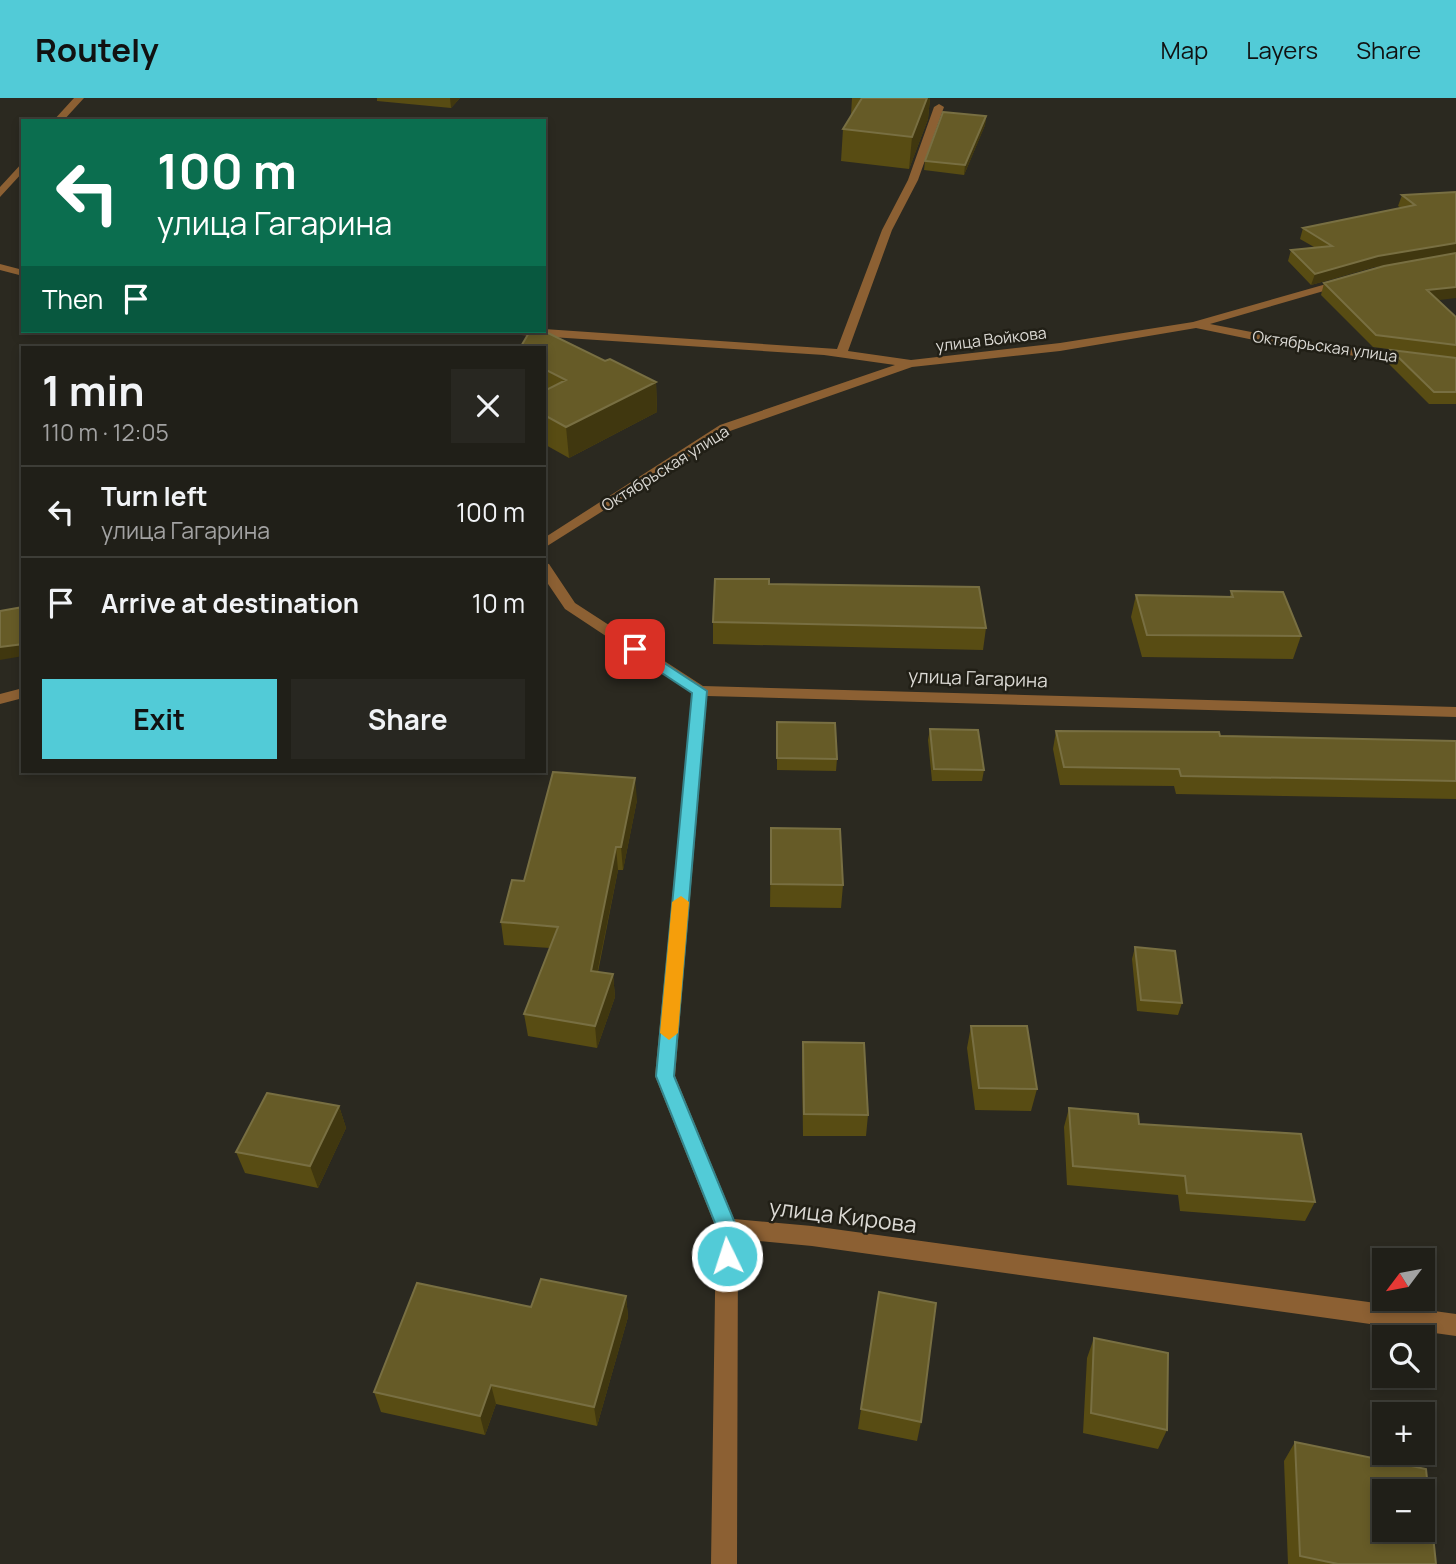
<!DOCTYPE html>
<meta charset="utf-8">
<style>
body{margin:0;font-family:Manrope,sans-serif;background:#282721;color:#f1f3f6;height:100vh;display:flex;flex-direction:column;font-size:26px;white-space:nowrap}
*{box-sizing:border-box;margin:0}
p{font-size:23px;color:#a2a2a2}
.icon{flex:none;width:38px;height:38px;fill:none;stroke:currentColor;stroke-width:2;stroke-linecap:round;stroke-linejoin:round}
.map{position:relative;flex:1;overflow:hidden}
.details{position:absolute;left:21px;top:248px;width:525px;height:427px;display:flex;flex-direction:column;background:#201f18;border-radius:0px;box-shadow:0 4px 10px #0003,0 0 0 2px #3d3d37}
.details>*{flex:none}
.banner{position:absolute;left:21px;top:21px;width:525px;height:214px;border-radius:0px;box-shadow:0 4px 10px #0003,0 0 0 2px #3d3d37;background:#0b6e4f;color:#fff;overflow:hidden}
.needle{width:46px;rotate:238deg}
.tools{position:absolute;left:1372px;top:1150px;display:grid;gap:14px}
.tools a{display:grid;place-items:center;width:63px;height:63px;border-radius:0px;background:#201f18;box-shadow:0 4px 10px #0003,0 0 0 2px #3d3d37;font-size:35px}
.pin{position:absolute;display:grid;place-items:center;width:60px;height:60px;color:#fff;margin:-30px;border-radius:14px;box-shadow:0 4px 10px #0006}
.me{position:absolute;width:77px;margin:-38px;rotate:356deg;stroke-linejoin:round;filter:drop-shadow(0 0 5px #0008)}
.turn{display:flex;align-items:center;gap:24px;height:147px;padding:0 21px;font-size:32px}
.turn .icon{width:91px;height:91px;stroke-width:2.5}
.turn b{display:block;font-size:49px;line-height:60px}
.then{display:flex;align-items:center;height:66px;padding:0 21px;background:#0003;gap:14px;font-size:26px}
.round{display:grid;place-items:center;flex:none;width:74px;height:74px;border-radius:0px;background:#282721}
.head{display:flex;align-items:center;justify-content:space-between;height:119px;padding:0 21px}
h1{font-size:42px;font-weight:700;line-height:52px}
.cta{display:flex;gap:14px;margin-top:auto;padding:14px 21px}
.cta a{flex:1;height:80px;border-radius:0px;background:#52cbd7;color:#111;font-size:28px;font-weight:700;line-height:80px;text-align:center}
.cta a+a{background:#282721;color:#f1f3f6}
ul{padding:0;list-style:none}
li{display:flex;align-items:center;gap:21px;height:91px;padding:0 21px;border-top:2px solid #3d3d37}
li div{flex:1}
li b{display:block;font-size:26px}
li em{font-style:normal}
header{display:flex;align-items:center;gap:42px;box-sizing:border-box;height:98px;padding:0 35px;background:#52cbd7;color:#111}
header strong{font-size:33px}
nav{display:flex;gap:38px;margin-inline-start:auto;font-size:24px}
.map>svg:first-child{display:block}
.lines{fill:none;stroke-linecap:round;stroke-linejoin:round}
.minor{fill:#8c6033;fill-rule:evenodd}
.wall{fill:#584c13}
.shaded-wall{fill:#40370f}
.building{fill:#665b27;stroke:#786f42;stroke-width:2;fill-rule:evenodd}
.route{fill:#52cbd7;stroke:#35848c;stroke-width:2}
.slow{fill:#f59e0b}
.labels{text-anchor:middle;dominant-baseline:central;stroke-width:5;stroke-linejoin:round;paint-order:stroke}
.far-street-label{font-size:16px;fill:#dbd9d4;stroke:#211f16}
.street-label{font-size:19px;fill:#dbd9d4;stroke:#211f16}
.near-street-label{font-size:23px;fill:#dbd9d4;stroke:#211f16}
</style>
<header>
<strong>Routely</strong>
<nav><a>Map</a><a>Layers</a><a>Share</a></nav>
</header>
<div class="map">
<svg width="1456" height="1466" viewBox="0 0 1456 1466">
<rect width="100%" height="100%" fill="#2b2920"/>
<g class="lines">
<path class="minor" d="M 74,0 L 84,0 L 63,23 L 53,23 Z
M 939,6 L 944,9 L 918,82 L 892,132 L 848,253 L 911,262 L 1060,245 L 1193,224 L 1344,181 L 1350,184 L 1348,186 L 1210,226 L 1298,243 L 1456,262 L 1456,270 L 1298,251 L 1196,230 L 1060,253 L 912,269 L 730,333 L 544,450 L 544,440 L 720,327 L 895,267 L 824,257 L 521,237 L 515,233 L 544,231 L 837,251 L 882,132 L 908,82 L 934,9 Z
M 23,64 L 23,74 L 0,99 L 0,89 Z
M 0,166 L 23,172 L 23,178 L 0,172 Z
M 544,465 L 549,466 L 575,505 L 703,588 L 1456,609 L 1456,619 L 707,598 L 675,978 L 734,1121 L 812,1128 L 1456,1216 L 1456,1238 L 812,1148 L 738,1141 L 737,1466 L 711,1466 L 716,1130 L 655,978 L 692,595 L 565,511 L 544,480 Z
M 23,590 L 23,600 L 0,606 L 0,596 Z"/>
</g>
<path class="wall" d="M 377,0 L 460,0 L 451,10 L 377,3 Z
M 852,0 L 930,0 L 928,21 L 909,71 L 841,63 L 843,31 L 851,17 Z
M 986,18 L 985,27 L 964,77 L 924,72 L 925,63 Z
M 1456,94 L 1438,202 L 1456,219 L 1456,260 L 1373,249 L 1321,197 L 1324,185 L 1416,162 L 1374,169 L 1311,187 L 1288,163 L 1291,152 L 1314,149 L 1300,141 L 1303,130 L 1401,110 L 1398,108 L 1402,97 Z
M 544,250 L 605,263 L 656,284 L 657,314 L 569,360 L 544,346 Z
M 1391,252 L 1456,260 L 1456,306 L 1429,306 L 1387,264 Z
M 769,486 L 986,530 L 983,552 L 713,546 L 713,524 Z
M 1231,493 L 1301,538 L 1293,561 L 1142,559 L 1131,519 L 1136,497 L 1230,498 Z
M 777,624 L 837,661 L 836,673 L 777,672 Z
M 930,631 L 984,672 L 982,683 L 932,683 L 928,642 Z
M 1056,633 L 1456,643 L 1456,701 L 1176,696 L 1174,688 L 1060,687 L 1053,651 Z
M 637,702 L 623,772 L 618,772 L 598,874 L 613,876 L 615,899 L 597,950 L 528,938 L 524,916 L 550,850 L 504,847 L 501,824 L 524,783 Z
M 771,730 L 843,787 L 841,810 L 770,809 Z
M 1135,849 L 1182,905 L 1178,917 L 1137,913 L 1132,861 Z
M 971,928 L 1037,991 L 1031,1013 L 975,1012 L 967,950 Z
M 803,944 L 868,1017 L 866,1038 L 803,1038 L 802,966 Z
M 339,1008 L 346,1030 L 318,1090 L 245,1075 L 236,1054 Z
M 1069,1010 L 1139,1026 L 1315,1104 L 1305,1123 L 1180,1113 L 1178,1097 L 1067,1087 L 1064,1029 Z
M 879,1194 L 921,1324 L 917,1343 L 858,1331 Z
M 626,1198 L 628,1219 L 597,1328 L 496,1306 L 485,1337 L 381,1314 L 374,1294 L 531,1209 Z
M 1094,1240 L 1167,1332 L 1158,1351 L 1083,1335 L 1087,1260 Z
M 1295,1344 L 1436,1466 L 1288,1466 L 1284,1363 Z"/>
<path class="shaded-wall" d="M 450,0 L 460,0 L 451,10 Z
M 923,0 L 930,0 L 928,21 L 909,71 L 912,39 Z
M 986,18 L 985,27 L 964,77 L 965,67 Z
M 1456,145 L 1456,155 L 1374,169 L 1311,187 L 1315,176 L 1378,158 Z
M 1456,189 L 1456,200 L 1423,204 L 1427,192 Z
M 656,284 L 657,314 L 569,360 L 566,329 Z
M 23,546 L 23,558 L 0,562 L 0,549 Z
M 635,680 L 637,702 L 623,772 L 621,749 Z
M 616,749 L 618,772 L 593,895 L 591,873 Z
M 613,876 L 615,899 L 597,950 L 595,928 Z
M 339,1008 L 346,1030 L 318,1090 L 310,1068 Z
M 626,1198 L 628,1219 L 597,1328 L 594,1309 Z
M 491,1287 L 496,1306 L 485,1337 L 480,1318 Z"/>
<path class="building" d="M 862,0 L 927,0 L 912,39 L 843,31 Z
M 943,14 L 986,18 L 965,67 L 925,63 Z
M 1456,94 L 1456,145 L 1378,158 L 1315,176 L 1291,152 L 1332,148 L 1303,130 L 1415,107 L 1402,97 Z
M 1456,155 L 1456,189 L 1427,192 L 1456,219 L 1456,247 L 1376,237 L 1324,185 L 1384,168 Z
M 530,233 L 544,233 L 605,263 L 610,261 L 656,284 L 566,329 L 544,317 L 544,293 L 566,282 L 544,271 L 544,250 L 520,250 Z
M 1391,252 L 1456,260 L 1456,294 L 1434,294 Z
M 715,481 L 769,481 L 769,486 L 979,489 L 986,530 L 713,524 Z
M 1231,493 L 1283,494 L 1301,538 L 1147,537 L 1136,497 L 1233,499 Z
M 23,509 L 23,546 L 0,549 L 0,513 Z
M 777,624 L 835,625 L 837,661 L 777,660 Z
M 930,631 L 978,632 L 984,672 L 934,671 Z
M 1056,633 L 1219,634 L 1220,638 L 1456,643 L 1456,683 L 1181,678 L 1179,671 L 1064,669 Z
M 553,674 L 635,680 L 621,749 L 616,749 L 591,873 L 613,876 L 595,928 L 524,916 L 558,829 L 501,824 L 512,782 L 524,783 Z
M 771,730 L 840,731 L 843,787 L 771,786 Z
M 1135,849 L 1175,853 L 1182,905 L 1141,902 Z
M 971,928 L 1027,928 L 1037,991 L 979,990 Z
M 803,944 L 864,945 L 868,1017 L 804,1016 Z
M 267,995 L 339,1008 L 310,1068 L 236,1054 Z
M 1069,1010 L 1138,1016 L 1139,1026 L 1301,1036 L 1315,1104 L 1187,1095 L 1185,1078 L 1073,1068 Z
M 541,1181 L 626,1198 L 594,1309 L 491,1287 L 480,1318 L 374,1294 L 417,1185 L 531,1209 Z
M 879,1194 L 936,1205 L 921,1324 L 861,1311 Z
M 1094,1240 L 1168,1255 L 1167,1332 L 1091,1315 Z
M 1295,1344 L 1426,1371 L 1436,1466 L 1338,1466 L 1300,1458 ZM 1384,1393 L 1423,1393 L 1423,1432 L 1384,1432 Z"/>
<path class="route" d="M 635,546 L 707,593 L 674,978 L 737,1130 L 734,1165 L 727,1168 L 719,1165 L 716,1158 L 717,1130 L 656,978 L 692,595 L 630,554 L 628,551 Z"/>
<path class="slow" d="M 681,798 L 689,804 L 678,935 L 669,942 L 660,935 L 672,804 Z"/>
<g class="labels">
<g class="far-street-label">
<text transform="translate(991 241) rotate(-7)">улица Войкова</text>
<text transform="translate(1325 248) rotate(8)">Октябрьская улица</text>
<text transform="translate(665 370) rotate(-32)">Октябрьская улица</text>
</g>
<g class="street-label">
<text transform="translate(978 580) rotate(2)">улица Гагарина</text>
</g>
<g class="near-street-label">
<text transform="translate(843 1117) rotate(7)">улица Кирова</text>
</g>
</g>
</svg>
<div class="tools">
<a><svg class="needle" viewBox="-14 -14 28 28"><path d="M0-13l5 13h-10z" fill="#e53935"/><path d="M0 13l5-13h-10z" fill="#a2a2a2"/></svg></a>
<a><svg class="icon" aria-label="search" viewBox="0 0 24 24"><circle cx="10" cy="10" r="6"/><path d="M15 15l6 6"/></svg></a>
<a>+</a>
<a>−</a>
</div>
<div class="pin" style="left:635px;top:551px;background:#d93025"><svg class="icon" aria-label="arrive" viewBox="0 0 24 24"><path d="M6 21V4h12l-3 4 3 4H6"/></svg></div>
<svg class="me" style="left:727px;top:1158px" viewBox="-20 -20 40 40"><circle r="17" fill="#52cbd7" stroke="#fff" stroke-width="3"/><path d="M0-11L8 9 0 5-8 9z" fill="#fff"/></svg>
<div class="banner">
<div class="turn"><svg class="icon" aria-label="left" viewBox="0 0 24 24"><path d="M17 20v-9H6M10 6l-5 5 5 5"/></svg><div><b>100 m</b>улица Гагарина</div></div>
<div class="then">Then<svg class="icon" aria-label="arrive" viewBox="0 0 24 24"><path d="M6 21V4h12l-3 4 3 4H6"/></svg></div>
</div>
<section class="details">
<div class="head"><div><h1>1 min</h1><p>110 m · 12:05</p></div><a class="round"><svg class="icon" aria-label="close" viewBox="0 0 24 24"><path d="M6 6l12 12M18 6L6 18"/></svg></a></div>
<ul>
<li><svg class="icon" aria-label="left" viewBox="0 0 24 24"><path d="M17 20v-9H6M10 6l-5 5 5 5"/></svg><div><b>Turn left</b><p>улица Гагарина</p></div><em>100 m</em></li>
<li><svg class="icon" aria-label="arrive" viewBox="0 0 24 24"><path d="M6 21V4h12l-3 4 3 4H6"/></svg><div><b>Arrive at destination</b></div><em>10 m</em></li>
</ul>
<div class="cta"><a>Exit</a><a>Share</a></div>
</section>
</div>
